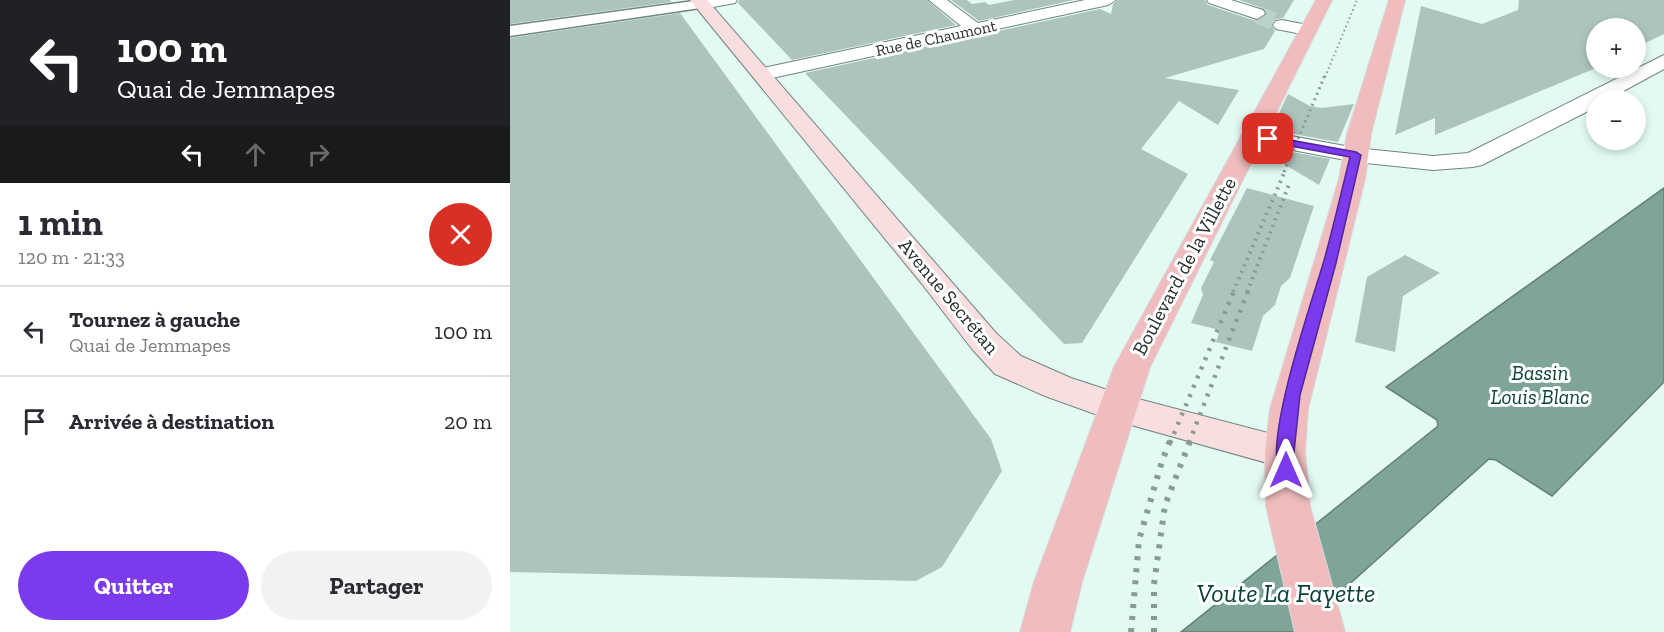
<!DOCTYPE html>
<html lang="fr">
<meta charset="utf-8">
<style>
body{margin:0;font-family:"Zilla Slab",serif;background:#f2f2f3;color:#2b2b33;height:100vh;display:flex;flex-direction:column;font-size:22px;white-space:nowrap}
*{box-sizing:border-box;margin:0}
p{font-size:20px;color:#7c7c81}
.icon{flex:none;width:33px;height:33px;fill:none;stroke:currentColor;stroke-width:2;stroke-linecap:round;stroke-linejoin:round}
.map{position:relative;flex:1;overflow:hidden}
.details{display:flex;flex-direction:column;background:#fff;width:510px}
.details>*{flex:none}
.hud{background:#202124;color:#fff;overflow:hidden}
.buttons{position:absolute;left:1076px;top:18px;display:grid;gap:12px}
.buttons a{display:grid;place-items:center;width:60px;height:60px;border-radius:50%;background:#fff;box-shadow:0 3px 9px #0003;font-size:30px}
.pin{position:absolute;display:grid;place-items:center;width:51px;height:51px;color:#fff;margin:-26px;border-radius:12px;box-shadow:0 3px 9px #0006}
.me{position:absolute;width:66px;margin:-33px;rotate:0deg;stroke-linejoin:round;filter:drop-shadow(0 0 4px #0008)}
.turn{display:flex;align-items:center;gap:21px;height:126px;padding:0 18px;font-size:27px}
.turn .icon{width:78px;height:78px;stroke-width:2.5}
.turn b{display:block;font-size:42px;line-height:51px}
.lanes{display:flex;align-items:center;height:57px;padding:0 18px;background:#0003;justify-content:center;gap:30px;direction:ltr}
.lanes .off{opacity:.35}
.round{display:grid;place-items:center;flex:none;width:63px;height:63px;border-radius:32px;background:#f2f2f3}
.summary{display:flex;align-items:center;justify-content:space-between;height:102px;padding:0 18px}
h1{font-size:36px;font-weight:700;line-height:45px}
.button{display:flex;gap:12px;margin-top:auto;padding:12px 18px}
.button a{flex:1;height:69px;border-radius:36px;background:#7c3aed;color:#fff;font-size:24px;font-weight:700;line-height:69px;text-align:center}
.button a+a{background:#f2f2f3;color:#2b2b33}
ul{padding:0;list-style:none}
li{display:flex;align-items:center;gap:18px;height:90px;padding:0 18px;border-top:2px solid #e1e1e2}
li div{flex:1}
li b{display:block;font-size:22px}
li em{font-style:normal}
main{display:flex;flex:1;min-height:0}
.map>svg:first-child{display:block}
.water{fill:#7fa59b;stroke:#648179;stroke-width:1.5}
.building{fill:#adc4bd}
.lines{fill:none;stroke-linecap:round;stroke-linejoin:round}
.minor-tunnel{stroke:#bdd1cb;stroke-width:18;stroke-dasharray:18 9;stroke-linecap:butt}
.pedestrian-casing{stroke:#70857f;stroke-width:3}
.minor-casing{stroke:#70857f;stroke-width:2}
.tertiary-casing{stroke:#70857f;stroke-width:2}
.secondary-casing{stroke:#70857f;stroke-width:2}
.primary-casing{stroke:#d8d9d9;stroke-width:2}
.pedestrian{fill:#fff;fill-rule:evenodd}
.minor{fill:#fff;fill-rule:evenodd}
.tertiary{fill:#fff;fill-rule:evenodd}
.secondary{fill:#f8dede;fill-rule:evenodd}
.primary{fill:#f0bdbe;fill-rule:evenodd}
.rail-far4{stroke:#8a9a95;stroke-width:2;stroke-dasharray:1.5 3;stroke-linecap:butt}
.rail-far3{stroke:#8a9a95;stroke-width:3;stroke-dasharray:2 4;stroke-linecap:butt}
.rail-far2{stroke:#8a9a95;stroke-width:4;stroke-dasharray:2 5;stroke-linecap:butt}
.rail-far1{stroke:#8a9a95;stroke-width:4.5;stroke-dasharray:3 7;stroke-linecap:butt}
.rail{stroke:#8a9a95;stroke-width:6;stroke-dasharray:4 8;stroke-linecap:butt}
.route{fill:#7c3aed;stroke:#51269a;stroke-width:1.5}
.labels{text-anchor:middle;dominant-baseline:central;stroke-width:6;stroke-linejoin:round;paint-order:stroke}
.far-street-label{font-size:16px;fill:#242c2a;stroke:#fff}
.street-label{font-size:20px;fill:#242c2a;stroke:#fff}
.water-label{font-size:21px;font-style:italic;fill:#094338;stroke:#fff}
.near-water-label{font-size:26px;font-style:italic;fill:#094338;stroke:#fff}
</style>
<main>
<section class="details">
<div class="hud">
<div class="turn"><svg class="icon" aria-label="left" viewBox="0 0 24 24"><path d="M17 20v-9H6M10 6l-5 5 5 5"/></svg><div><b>100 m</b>Quai de Jemmapes</div></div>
<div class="lanes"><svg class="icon" aria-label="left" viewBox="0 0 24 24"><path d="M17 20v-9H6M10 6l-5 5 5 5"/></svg><svg class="icon off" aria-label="ahead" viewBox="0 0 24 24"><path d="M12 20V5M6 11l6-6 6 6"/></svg><svg class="icon off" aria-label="right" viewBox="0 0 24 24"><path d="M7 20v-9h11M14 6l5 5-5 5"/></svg></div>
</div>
<div class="summary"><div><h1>1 min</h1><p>120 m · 21:33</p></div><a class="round" style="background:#d93025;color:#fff"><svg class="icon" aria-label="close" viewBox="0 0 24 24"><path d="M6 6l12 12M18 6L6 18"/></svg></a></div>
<ul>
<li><svg class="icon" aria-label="left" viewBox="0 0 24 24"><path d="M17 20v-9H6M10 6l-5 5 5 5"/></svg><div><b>Tournez à gauche</b><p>Quai de Jemmapes</p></div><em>100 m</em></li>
<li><svg class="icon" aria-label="arrive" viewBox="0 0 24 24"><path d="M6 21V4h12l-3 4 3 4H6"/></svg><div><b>Arrivée à destination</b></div><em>20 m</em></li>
</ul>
<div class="button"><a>Quitter</a><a>Partager</a></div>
</section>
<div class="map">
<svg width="1154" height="632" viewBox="0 0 1154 632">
<rect width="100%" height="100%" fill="#e3faf3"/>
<path class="water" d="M 1154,188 L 1154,382 L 1042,496 L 986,460 L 979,459 L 786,632 L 671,632 L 928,426 L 927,420 L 876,387 Z"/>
<path class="building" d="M 0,0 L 160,0 L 161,2 L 0,24 Z
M 229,0 L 417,0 L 446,25 L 282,60 L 228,3 Z
M 441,0 L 457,0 L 462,4 L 475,2 L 479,5 L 504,0 L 564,0 L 469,21 Z
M 608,0 L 695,0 L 698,5 L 746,21 L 757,15 L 755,9 L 729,0 L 784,0 L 773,18 L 766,19 L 761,24 L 765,31 L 754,49 L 655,78 L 729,90 L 708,125 L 669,101 L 631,149 L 678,174 L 572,343 L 554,344 L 295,73 L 590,9 L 601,14 L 603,4 Z
M 1009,0 L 1154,0 L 1154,34 L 1125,48 L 1125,28 L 1086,28 L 1086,68 L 925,135 L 925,118 L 885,135 L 911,6 L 972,24 L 1008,10 Z
M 170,13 L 481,439 L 492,471 L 432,567 L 406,581 L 0,572 L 0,38 Z
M 778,94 L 800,106 L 812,108 L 844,104 L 828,142 L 761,130 Z
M 754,147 L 820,159 L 809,185 L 752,151 Z
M 737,188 L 804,206 L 780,278 L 771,286 L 765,305 L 753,316 L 742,351 L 706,342 L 710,330 L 681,323 L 693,295 L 691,288 L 704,262 L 700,260 Z
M 895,255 L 930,273 L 893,296 L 885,352 L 845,342 L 857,277 Z"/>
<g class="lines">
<path class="minor-tunnel" d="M 747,14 L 772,25"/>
<g class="pedestrian-casing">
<path id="pedestrian" d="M 191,0 L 197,1 L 199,4 L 197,7 L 0,36 L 0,26 Z"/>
</g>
<g class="minor-casing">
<path id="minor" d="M 189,0 L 227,0 L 225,3 L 192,9 L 184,4 Z
M 419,0 L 437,0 L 468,23 L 575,0 L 606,0 L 598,5 L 253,80 L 246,78 L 243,74 L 246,70 L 253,68 L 451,26 Z
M 697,0 L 721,0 L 753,10 L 755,14 L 747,19 L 699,3 Z
M 772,20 L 803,26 L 806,30 L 803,34 L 797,35 L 766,29 L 763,25 L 766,21 Z
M 1154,55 L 1154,69 L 1097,100 L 1086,100 L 1086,107 L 972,165 L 963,167 L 923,170 L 846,162 L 837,160 L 834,155 L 837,150 L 846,148 L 923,156 L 958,153 Z"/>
</g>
<g class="tertiary-casing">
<path id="tertiary" d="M 743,129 L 846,148 L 855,150 L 858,155 L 855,160 L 846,162 L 735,141 L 731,136 L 735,131 Z"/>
</g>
<g class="secondary-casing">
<path id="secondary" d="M 180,0 L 197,0 L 486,333 L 511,356 L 561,378 L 613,395 L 789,441 L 795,452 L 789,463 L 775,468 L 596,418 L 535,396 L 485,374 L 462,349 L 412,284 Z"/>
</g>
<g class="primary-casing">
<path id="primary" d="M 806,0 L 822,0 L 640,367 L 572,582 L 560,632 L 510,632 L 524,582 L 604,367 Z
M 879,0 L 895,0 L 861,134 L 855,179 L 798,409 L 795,452 L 800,506 L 835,632 L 785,632 L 756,506 L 755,452 L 760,409 L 829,179 L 837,134 Z"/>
</g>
<use href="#pedestrian" class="pedestrian"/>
<use href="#minor" class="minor"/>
<use href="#tertiary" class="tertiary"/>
<use href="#secondary" class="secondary"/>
<use href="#primary" class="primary"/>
<path class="rail-far4" d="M 815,77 L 847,0"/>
<path class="rail-far3" d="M 774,172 L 815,75"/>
<path class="rail-far2" d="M 723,292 L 775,171
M 737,292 L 780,182"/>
<path class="rail-far1" d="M 660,443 L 724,291
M 679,443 L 738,291"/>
<path class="rail" d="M 621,632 L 629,540 L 652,461 L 660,441
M 644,632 L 644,584 L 655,505 L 680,441"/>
</g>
<path class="route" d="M 758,136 L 846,152 L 851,155 L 826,263 L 790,395 L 784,452 L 785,470 L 782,475 L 776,477 L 770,475 C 753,442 801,304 813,264 C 823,229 831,193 840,157 L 754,141 L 754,137 Z"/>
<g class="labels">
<g class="far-street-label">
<text transform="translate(426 38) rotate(-12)">Rue de Chaumont</text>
</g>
<g class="street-label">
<text transform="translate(674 266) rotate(-62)">Boulevard de la Villette</text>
<text transform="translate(439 296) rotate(50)">Avenue Secrétan</text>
</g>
<g class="water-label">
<text x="1030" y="372">Bassin<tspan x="1030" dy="24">Louis Blanc</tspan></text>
</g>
<g class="near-water-label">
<text x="776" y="593">Voute La Fayette</text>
</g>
</g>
</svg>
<div class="buttons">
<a>+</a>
<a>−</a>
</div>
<div class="pin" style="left:758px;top:139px;background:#d93025"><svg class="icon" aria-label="arrive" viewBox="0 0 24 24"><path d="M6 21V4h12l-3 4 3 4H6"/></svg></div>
<svg class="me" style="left:776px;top:470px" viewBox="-20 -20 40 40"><path d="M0-17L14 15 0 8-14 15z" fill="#7c3aed" stroke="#fff" stroke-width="4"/></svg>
</div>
</main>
